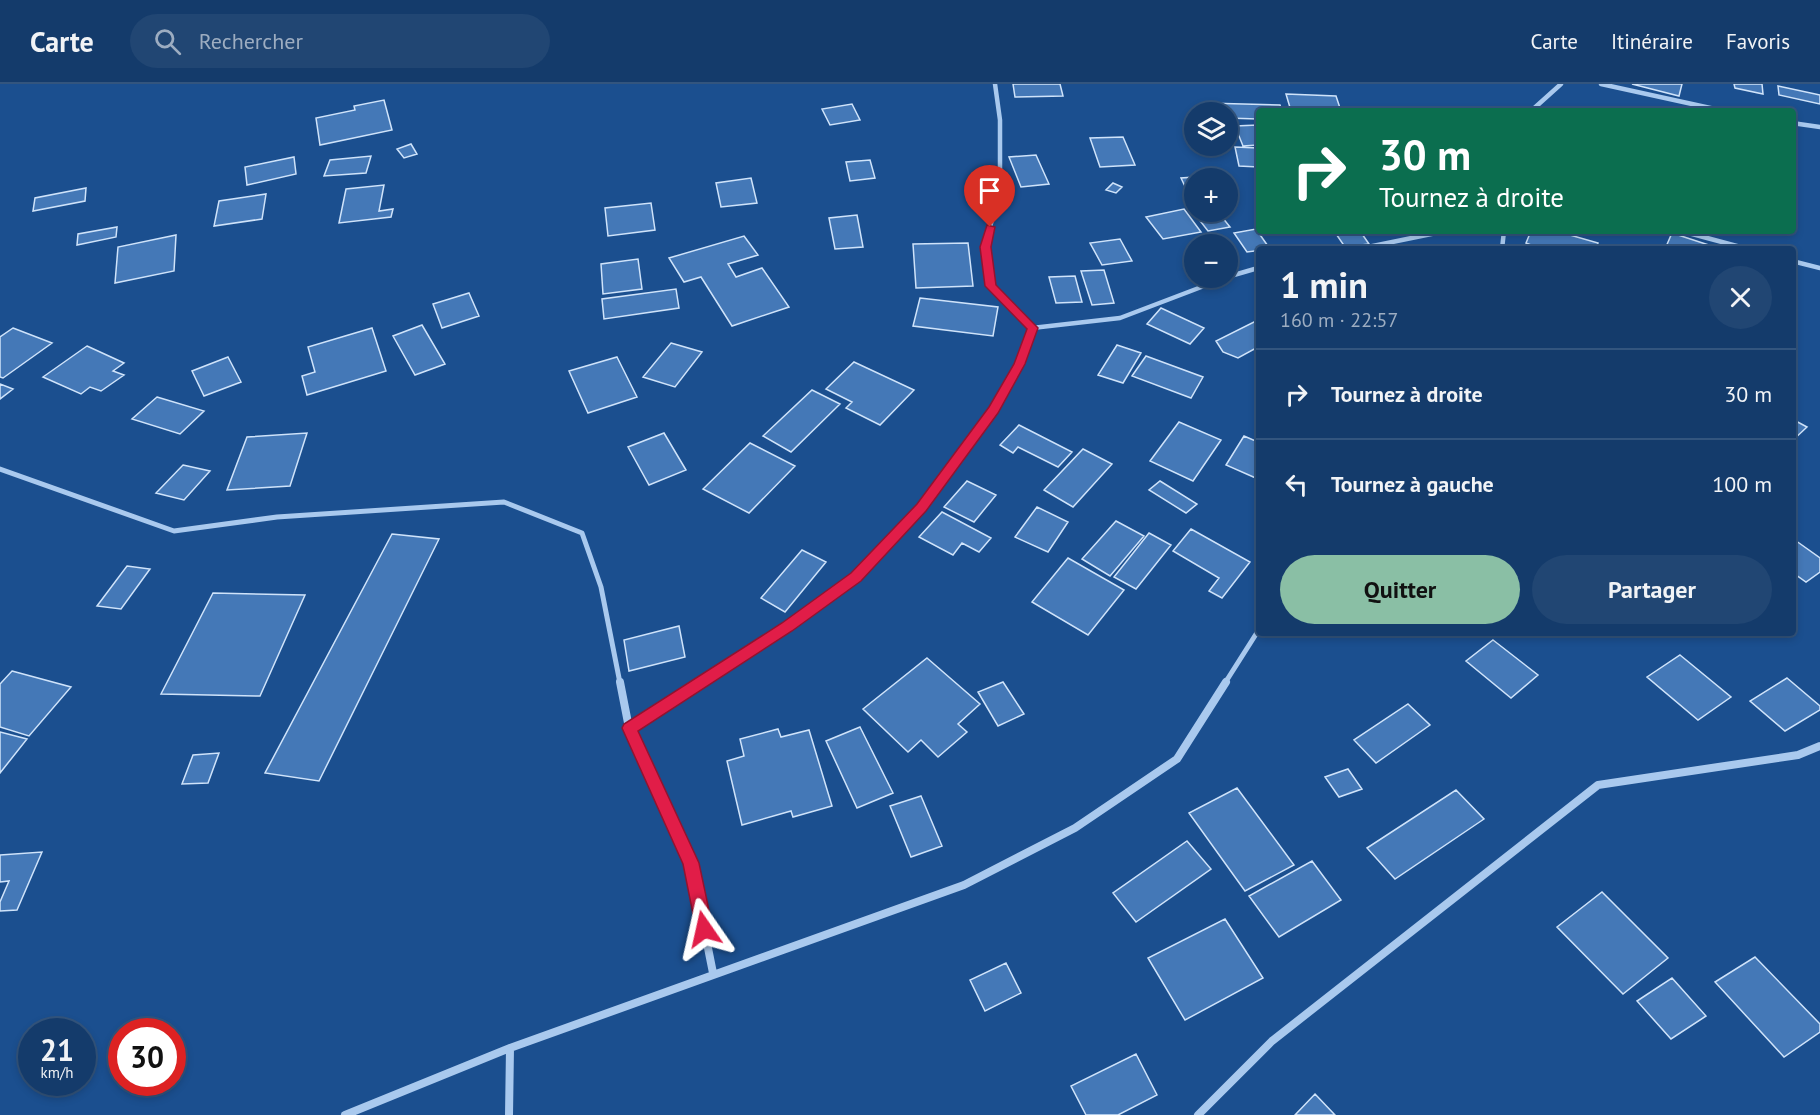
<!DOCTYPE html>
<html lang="fr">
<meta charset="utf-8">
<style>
body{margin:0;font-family:"PT Sans",sans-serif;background:#214673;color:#f1f3f6;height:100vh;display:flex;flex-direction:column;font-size:22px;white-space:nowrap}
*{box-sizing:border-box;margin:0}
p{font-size:20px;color:#9dadc1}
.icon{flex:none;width:33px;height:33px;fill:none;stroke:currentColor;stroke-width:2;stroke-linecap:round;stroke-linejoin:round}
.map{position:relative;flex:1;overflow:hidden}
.drawer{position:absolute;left:1256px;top:162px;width:540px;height:390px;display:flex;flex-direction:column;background:#143b6b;border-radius:6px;box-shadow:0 3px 9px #0003,0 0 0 2px #33557e}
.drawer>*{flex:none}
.guide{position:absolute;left:1256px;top:24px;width:540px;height:126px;border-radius:6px;box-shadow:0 3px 9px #0003,0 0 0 2px #33557e;background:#0b6e4f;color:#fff;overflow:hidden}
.buttons{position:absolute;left:1184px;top:18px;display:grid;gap:12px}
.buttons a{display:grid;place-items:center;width:54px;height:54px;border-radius:50%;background:#143b6b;box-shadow:0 3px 9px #0003,0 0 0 2px #33557e;font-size:30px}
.speed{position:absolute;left:18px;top:934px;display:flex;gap:12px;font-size:30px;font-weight:700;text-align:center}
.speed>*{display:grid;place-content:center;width:78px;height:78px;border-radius:50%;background:#143b6b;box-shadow:0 3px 9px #0003,0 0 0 2px #33557e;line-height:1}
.speed small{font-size:15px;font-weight:400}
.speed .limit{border:9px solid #d22;background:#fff;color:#111}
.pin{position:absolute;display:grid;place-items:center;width:51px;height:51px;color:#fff;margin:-62px -26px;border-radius:50% 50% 50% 0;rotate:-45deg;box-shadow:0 0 6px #0007}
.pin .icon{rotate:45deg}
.me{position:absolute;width:66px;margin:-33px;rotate:349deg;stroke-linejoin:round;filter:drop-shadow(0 0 4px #0008)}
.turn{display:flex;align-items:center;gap:21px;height:126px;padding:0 24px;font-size:27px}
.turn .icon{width:78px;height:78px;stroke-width:2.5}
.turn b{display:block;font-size:42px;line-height:51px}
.round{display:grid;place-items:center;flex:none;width:63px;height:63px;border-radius:32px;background:#214673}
.summary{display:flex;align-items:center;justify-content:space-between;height:102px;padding:0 24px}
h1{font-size:36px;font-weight:600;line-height:45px}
.cta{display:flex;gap:12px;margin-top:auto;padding:12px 24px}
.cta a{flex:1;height:69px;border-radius:36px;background:#8abfa5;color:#111;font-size:24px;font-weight:600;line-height:69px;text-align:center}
.cta a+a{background:#214673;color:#f1f3f6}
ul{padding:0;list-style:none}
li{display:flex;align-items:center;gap:18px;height:90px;padding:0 24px;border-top:2px solid #33557e}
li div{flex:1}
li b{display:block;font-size:22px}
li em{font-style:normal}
header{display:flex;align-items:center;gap:36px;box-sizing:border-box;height:84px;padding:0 30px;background:#143b6b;border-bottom:2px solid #33557e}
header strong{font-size:28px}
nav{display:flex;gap:33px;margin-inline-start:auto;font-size:21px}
.search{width:420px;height:54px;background:#214673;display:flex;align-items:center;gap:15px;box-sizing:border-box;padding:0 21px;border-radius:33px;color:#9dadc1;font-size:22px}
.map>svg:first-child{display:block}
.building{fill:#4478b7;stroke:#cfe3fa;stroke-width:1.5}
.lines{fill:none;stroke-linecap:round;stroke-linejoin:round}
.minor-far2{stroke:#a9c9ee;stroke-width:4.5}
.minor-far1{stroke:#a9c9ee;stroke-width:5}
.minor{stroke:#a9c9ee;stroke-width:8}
.route{fill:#e11d48;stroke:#92132f;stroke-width:1.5}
</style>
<header>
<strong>Carte</strong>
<div class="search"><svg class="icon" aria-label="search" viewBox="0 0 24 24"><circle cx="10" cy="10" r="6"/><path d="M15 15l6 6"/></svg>Rechercher</div>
<nav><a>Carte</a><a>Itinéraire</a><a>Favoris</a></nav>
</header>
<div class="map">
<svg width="1820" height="1031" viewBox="0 0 1820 1031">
<rect width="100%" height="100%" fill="#1b4f8f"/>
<path class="building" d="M 1013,0 L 1060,0 L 1063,12 L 1015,13 Z
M 1632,0 L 1682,0 L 1679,12 Z
M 1734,0 L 1762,0 L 1763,10 L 1735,4 Z
M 1778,2 L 1820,11 L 1820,20 L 1779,11 Z
M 1286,10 L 1336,12 L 1341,27 L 1291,27 Z
M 384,16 L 392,46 L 320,61 L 316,34 L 355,26 L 354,22 Z
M 1205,19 L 1280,21 L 1282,27 L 1258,27 L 1258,35 L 1227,34 L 1227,28 L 1206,28 Z
M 852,20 L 860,36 L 830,41 L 822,25 Z
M 1258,41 L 1258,61 L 1243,62 L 1235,42 Z
M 1123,53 L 1135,81 L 1100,83 L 1090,54 Z
M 411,60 L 417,70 L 404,74 L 397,65 Z
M 1235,63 L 1258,64 L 1258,83 L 1239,82 Z
M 1036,71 L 1049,100 L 1021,103 L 1009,73 Z
M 371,72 L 366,89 L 324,92 L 330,76 Z
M 294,73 L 296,90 L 247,101 L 245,83 Z
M 870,76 L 875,94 L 850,97 L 846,78 Z
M 1225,91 L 1227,94 L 1194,94 L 1194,110 L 1189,111 L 1181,94 Z
M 751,94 L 757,119 L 721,123 L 716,99 Z
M 1113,99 L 1122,103 L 1116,109 L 1106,106 Z
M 384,101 L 379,127 L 393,125 L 391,133 L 339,139 L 346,105 Z
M 86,104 L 85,117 L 33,127 L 35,114 Z
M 266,110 L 262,135 L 214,142 L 219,117 Z
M 651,119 L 655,146 L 608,152 L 605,124 Z
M 1190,124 L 1194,124 L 1194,128 L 1218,128 L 1230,143 L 1208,147 Z
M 1184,125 L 1201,148 L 1163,155 L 1146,133 Z
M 857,131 L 863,163 L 835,165 L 829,134 Z
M 117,143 L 116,153 L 77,161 L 78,150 Z
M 1256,145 L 1270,165 L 1247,168 L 1234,149 Z
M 1334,147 L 1360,147 L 1369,160 L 1345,163 Z
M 1531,147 L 1556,147 L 1598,159 L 1596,165 L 1541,165 L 1526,159 Z
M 1672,149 L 1721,165 L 1665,165 Z
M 176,151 L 174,187 L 115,199 L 118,163 Z
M 744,152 L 758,171 L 728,180 L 736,193 L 762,184 L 789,223 L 732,242 L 701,193 L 684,198 L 669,174 Z
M 1120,155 L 1132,177 L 1102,181 L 1090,159 Z
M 968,159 L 973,202 L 916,204 L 913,160 Z
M 638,175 L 642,205 L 603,210 L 601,180 Z
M 1104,186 L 1114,219 L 1092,221 L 1081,187 Z
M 1075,192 L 1082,218 L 1056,219 L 1049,193 Z
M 676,205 L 679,224 L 604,235 L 602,215 Z
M 469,209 L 479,232 L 442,244 L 433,220 Z
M 920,214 L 998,223 L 993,252 L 913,242 Z
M 1161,224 L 1204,244 L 1190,260 L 1147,240 Z
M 1258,236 L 1258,263 L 1238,274 L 1223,268 L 1216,257 Z
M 422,241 L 445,280 L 415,291 L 393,252 Z
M 13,244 L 52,259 L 3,294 L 0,293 L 0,253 Z
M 372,244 L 386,287 L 307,311 L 302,292 L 315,288 L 308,263 Z
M 671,259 L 702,268 L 675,303 L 643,293 Z
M 1117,261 L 1141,269 L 1123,299 L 1098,291 Z
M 87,262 L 124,279 L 113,287 L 124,291 L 101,307 L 90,303 L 81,310 L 43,293 Z
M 1146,272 L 1203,293 L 1191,314 L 1132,292 Z
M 228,273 L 241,298 L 204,312 L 192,287 Z
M 617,273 L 637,313 L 588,329 L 569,287 Z
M 854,278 L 914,306 L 880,341 L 846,324 L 852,318 L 826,305 Z
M 0,300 L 13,305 L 0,315 Z
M 812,306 L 840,320 L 791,368 L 763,352 Z
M 157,313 L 204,327 L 180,350 L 132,335 Z
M 1792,335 L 1807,343 L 1792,357 Z
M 1179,338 L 1221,356 L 1193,397 L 1150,377 Z
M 1019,341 L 1072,368 L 1058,383 L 1018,363 L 1013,369 L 1000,361 Z
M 307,349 L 290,402 L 227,406 L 247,353 Z
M 664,349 L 686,386 L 649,401 L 628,363 Z
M 1244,352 L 1258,358 L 1258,395 L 1226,381 Z
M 750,359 L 795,382 L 749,429 L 703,405 Z
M 1083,365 L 1112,380 L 1073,423 L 1044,406 Z
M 183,381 L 210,387 L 184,416 L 156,409 Z
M 967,397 L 996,411 L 974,438 L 944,423 Z
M 1160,397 L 1197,420 L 1186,429 L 1149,406 Z
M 1037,423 L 1068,438 L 1048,468 L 1015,453 Z
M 942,428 L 991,454 L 979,468 L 962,459 L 953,471 L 919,453 Z
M 1116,437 L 1144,452 L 1110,492 L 1082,475 Z
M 1191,445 L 1250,478 L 1222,514 L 1209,507 L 1219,494 L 1173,467 Z
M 1149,449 L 1171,461 L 1136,505 L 1114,493 Z
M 392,450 L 439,455 L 319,697 L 265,689 Z
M 1792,454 L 1820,474 L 1820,488 L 1806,498 L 1792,488 Z
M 802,466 L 826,478 L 785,528 L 761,514 Z
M 1068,474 L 1124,506 L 1088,551 L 1032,518 Z
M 127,482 L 150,485 L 121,525 L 97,522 Z
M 213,509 L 305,511 L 260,612 L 161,610 Z
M 679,542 L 685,573 L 629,587 L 624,556 Z
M 1493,556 L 1538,591 L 1511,614 L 1466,577 Z
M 1680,571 L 1731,613 L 1698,636 L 1647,593 Z
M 927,574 L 980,620 L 958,640 L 967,648 L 938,673 L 921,656 L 908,668 L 863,625 Z
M 12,587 L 71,603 L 29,652 L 0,643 L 0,600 Z
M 1787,594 L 1820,622 L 1820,626 L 1785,647 L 1750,617 Z
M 1003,598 L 1024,630 L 998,642 L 978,608 Z
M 1408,620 L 1430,641 L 1376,679 L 1354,656 Z
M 860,643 L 893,709 L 857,724 L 826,657 Z
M 778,645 L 781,653 L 809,646 L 832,722 L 793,733 L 791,727 L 742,741 L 727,677 L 744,672 L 740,655 Z
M 0,648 L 27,655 L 0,689 Z
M 219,669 L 208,699 L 182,700 L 193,671 Z
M 1348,685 L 1362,705 L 1339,713 L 1325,693 Z
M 1237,704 L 1294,781 L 1245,807 L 1189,729 Z
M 1456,706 L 1484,735 L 1395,795 L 1367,764 Z
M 921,712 L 942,762 L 911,773 L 890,722 Z
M 1187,757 L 1211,785 L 1136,838 L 1113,809 Z
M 42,768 L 17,826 L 0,827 L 0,818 L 9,797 L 0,798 L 0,771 Z
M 1312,777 L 1341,816 L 1279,853 L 1249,812 Z
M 1602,808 L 1668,874 L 1623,910 L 1557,843 Z
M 1225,835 L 1263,894 L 1185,936 L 1148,874 Z
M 1755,873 L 1820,940 L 1820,948 L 1784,973 L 1715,898 Z
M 1006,879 L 1021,909 L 985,927 L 970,896 Z
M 1672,894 L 1706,932 L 1671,955 L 1637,917 Z
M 1136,970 L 1157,1011 L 1118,1031 L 1086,1031 L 1071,1002 Z
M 1315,1010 L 1335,1031 L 1295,1031 Z"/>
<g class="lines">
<path class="minor-far2" d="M 995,0 L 1000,36 L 1000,104 L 985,163 L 990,202 L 1032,244 L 1025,263
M 1601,0 L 1724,27
M 1531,27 L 1561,0
M 1792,39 L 1820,43
M 1681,147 L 1748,165
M 1358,165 L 1446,147
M 1502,165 L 1504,147
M 1792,177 L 1820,184
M 1227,193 L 1258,184
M 1032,244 L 1120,234 L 1225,194"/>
<path class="minor-far1" d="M 0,385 L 174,447 L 277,433 L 504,418 L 582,449 L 601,503 L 620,599
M 699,599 C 751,566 805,533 854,495 C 867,485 877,470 889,458 C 938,406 1001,330 1026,261
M 1225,599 L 1258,547"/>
<path class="minor" d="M 620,598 L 629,644
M 701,598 L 629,644 L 691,779 L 713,889
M 345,1031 L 510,964 L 964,801 L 1075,744 L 1177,675 L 1226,598
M 509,1031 L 510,964
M 1198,1031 L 1272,957 L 1598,701 L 1798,671 L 1820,662"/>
</g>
<path class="route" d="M 987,141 L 995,143 L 991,163 L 996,201 L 1038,244 L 1025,280 L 998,329 L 926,427 L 861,497 L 792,547 L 638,647 L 699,779 L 713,845 L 710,851 L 704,853 L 698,851 L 696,845 L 683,780 L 622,644 L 624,640 L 782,539 L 851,489 L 917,420 L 989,323 L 1014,280 L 1027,245 L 985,202 L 980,163 Z"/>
</svg>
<div class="buttons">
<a><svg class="icon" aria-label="layers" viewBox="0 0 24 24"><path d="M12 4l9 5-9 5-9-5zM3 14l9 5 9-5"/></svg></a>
<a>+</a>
<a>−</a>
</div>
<div class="speed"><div>21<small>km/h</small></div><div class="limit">30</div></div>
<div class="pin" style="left:990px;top:143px;background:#d93025"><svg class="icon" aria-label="arrive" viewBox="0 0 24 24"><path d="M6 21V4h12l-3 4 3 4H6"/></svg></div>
<svg class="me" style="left:704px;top:845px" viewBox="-20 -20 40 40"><path d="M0-17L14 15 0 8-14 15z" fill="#e11d48" stroke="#fff" stroke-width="4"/></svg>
<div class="guide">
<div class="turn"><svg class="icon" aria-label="right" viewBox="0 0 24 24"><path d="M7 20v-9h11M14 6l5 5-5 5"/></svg><div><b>30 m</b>Tournez à droite</div></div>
</div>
<section class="drawer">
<div class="summary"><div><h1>1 min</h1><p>160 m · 22:57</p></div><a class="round"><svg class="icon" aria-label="close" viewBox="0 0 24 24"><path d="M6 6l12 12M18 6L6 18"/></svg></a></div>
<ul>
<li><svg class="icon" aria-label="right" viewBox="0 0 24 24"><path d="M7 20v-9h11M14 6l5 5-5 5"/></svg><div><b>Tournez à droite</b></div><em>30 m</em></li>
<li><svg class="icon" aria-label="left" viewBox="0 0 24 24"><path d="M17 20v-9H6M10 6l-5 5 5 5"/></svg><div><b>Tournez à gauche</b></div><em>100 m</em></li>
</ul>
<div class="cta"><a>Quitter</a><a>Partager</a></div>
</section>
</div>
